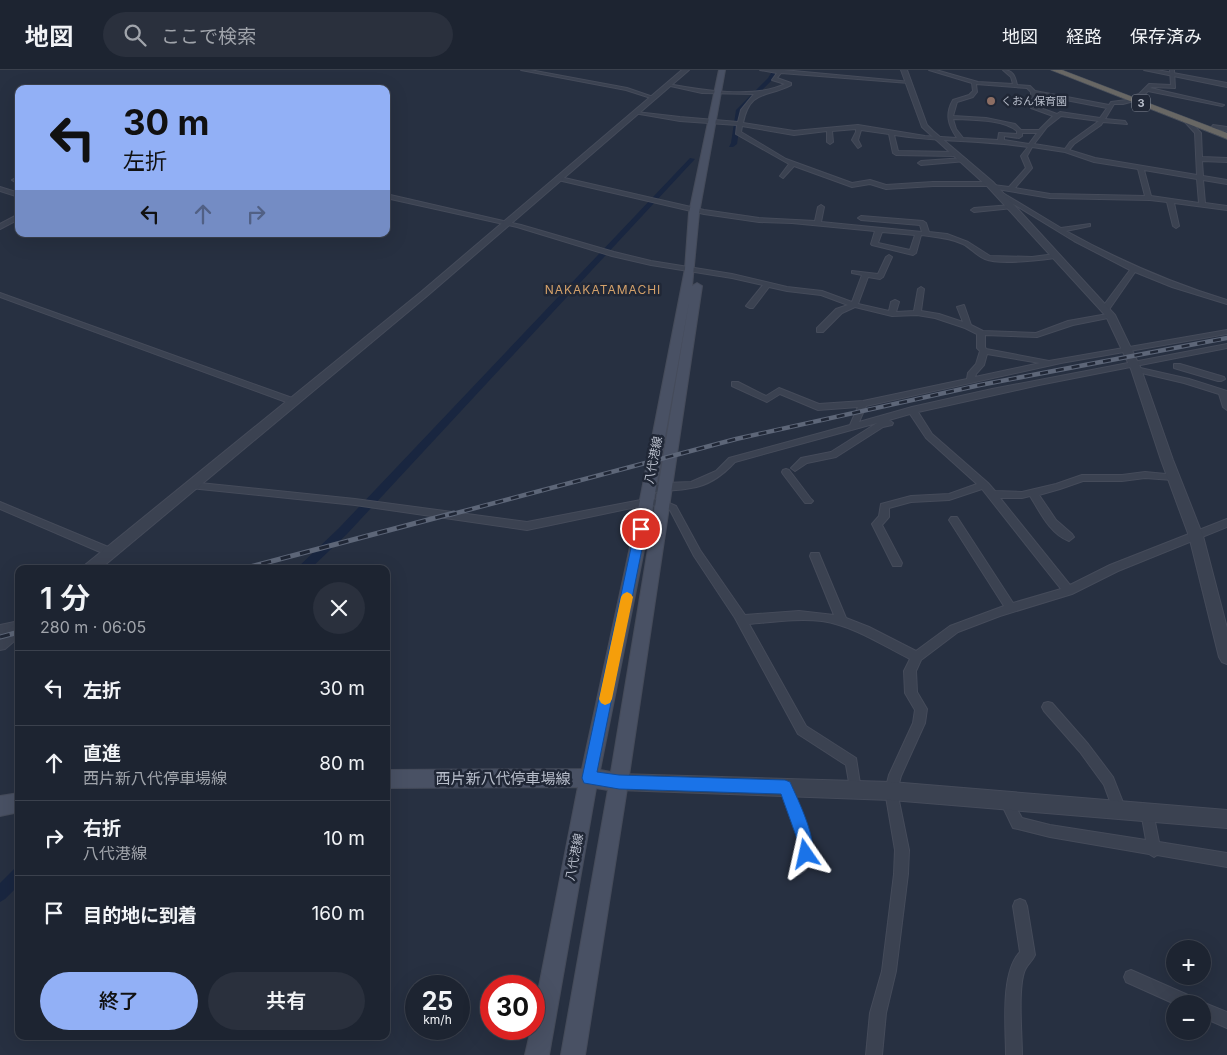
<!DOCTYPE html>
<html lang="ja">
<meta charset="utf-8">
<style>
body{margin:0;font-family:Inter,"Noto Sans JP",sans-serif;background:#2a303d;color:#f1f3f6;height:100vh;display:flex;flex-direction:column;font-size:19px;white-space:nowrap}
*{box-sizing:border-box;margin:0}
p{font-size:16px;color:#a0a4ab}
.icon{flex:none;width:28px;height:28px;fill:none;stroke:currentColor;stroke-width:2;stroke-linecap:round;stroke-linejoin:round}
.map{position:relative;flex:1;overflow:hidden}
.sheet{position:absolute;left:15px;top:495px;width:375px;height:475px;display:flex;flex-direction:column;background:#1d2431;border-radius:10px;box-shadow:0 5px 20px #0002,0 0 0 1px #3b414d}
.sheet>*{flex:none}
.guide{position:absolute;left:15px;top:15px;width:375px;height:152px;border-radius:10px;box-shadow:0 5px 20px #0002,0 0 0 1px #3b414d;background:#92b0f6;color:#111;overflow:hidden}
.fabs{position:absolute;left:1166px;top:870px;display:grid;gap:10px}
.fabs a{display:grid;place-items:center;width:45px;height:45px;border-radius:50%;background:#1d2431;box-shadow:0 5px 20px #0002,0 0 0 1px #3b414d;font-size:25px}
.speed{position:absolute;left:405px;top:905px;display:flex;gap:10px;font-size:25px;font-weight:700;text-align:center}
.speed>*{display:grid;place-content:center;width:65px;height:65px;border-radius:50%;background:#1d2431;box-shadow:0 5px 20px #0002,0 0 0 1px #3b414d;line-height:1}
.speed small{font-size:12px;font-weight:400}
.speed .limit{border:8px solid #d22;background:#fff;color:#111}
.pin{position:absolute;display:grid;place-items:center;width:42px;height:42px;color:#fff;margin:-21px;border:2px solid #fff;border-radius:50%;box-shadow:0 1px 5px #0007}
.me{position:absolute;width:55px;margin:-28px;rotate:349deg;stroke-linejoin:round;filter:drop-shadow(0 0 4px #0008)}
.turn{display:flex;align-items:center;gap:18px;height:105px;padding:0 25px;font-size:22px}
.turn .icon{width:65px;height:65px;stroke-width:2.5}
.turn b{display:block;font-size:35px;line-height:42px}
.lanes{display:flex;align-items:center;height:48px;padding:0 25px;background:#0003;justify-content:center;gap:25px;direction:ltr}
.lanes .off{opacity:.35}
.round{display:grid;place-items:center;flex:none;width:52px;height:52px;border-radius:26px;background:#2a303d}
.head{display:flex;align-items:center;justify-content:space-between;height:85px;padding:0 25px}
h1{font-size:30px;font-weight:600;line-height:38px}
.primary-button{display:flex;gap:10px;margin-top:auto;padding:10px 25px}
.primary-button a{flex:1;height:58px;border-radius:30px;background:#92b0f6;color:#111;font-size:20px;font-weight:600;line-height:58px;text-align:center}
.primary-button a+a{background:#2a303d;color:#f1f3f6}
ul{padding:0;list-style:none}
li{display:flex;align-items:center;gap:15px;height:75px;padding:0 25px;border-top:1px solid #3b414d}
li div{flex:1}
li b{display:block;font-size:19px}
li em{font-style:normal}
header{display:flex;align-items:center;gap:30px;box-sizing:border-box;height:70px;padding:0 25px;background:#1d2431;border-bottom:1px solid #3b414d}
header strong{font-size:24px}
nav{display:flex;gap:28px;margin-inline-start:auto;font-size:18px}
.search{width:350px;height:45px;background:#2a303d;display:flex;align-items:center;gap:12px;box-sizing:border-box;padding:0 18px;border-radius:28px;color:#a0a4ab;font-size:19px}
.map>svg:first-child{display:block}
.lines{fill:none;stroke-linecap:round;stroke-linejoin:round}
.canal{fill:#192640;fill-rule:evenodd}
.minor-casing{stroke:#454b5a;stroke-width:2}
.tertiary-casing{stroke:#454b5a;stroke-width:2}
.secondary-casing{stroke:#454b5a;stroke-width:2}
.trunk-casing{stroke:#464d5b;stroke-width:1}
.minor{fill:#3b4251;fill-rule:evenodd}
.tertiary{fill:#3b4251;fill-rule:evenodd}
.secondary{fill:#495164;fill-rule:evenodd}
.trunk{fill:#686764;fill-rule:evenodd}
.rail-far1-casing{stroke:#5d6678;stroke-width:4.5}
.rail-casing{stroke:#5d6678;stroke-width:5}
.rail-far1{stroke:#202736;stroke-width:2.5;stroke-dasharray:8;stroke-linecap:butt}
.rail{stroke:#202736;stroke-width:3;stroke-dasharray:10;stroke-linecap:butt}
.route{fill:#1a73e8;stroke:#114b97}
.slow{fill:#f59e0b}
.education-dot{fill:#8d6e63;stroke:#202736;stroke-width:2}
.labels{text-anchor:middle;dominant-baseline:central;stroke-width:5;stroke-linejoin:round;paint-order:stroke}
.far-poi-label{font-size:11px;fill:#b8becb;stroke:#202736;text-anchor:start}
.shield{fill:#202736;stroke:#8a919e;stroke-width:1}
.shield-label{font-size:11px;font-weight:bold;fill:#b8becb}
.far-quarter-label{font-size:12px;letter-spacing:1px;fill:#d4a16a;stroke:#202736}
.street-label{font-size:12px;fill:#b8becb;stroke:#202736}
.near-street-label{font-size:15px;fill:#b8becb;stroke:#202736}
</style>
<header>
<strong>地図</strong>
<div class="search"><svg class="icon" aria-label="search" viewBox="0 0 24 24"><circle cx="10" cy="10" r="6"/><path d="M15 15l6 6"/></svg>ここで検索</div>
<nav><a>地図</a><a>経路</a><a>保存済み</a></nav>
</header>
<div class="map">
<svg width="1227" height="985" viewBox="0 0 1227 985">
<rect width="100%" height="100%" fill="#273041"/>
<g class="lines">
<path class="canal" d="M 773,0 L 779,0 L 772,10 L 742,40 L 737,74 L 733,77 L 729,77 L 731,73 L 736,40 L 768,8 Z
M 690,88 L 695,89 L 347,464 L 310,499 L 296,499 L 339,458 Z
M 19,797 L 19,815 L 5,829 L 0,832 L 0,813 L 14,799 Z"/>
<g class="minor-casing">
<path id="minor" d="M 521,0 L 530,0 L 627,18 L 656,28 L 654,29 L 626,20 Z
M 760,0 L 783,0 L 911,12 L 909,13 L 781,3 L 777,8 L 791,13 L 791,15 C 766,28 750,19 743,53 L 794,61 L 858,55 L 925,66 L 957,68 C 948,55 945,44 953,30 L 969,25 L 973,21 L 972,13 L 929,0 L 936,0 L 978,12 L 1013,14 L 1011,7 L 1003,0 C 1013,0 1015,6 1017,15 L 1030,16 L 1035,21 L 1109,35 L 1111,32 L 1134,29 L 1134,31 L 1123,34 L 1114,34 L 1105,49 L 1125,51 L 1127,54 L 1103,52 L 1101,55 L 1074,74 L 1069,80 L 1095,88 L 1197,105 L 1195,63 L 1184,51 L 1189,50 L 1201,63 L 1202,87 L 1227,88 L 1227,92 L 1202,91 L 1203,106 L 1227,110 L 1227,114 L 1203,110 L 1205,133 L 1227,136 L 1227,140 L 1174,133 L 1179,156 L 1176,158 L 1173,156 L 1167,132 L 1150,130 L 1050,128 L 991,118 L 988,116 L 933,116 L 886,119 L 870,114 L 852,117 L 794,96 L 783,108 L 780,106 L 789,94 L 736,64 L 737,55 L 680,51 L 634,43 L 636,42 L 680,47 L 738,52 L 741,40 L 754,24 L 702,23 L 666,15 L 668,14 C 700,20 755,29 785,14 L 772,10 L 777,3 ZM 976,14 L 1027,18 L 1031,22 L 1031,38 L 1053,46 L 1039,60 L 1021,60 L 1015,54 L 986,48 L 953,46 L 957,32 L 973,27 L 977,22 ZM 1035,24 L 1107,38 L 1100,48 L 1060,42 L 1057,44 L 1035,36 ZM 1061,46 L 1099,51 L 1070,72 L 1065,79 L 1034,74 L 1047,57 ZM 953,49 C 971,50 1003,49 1017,61 L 1017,64 L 999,63 L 998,70 L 963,68 L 956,59 ZM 742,56 L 794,65 L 827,61 L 827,72 L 830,74 L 833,72 L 832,61 L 856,59 L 856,62 L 852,70 L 858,78 L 861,76 L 858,70 L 861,60 L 889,64 L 893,83 L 896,85 L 955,86 L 958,84 L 955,82 L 898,81 L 894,65 C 938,72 983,70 1028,77 L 1021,86 L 1026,98 L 1009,117 L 993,115 L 990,112 L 933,112 L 886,115 L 870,110 L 852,113 L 786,89 L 741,62 ZM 1022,63 L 1037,63 L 1029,74 L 1004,70 L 1004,66 L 1019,68 L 1022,66 ZM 1032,77 L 1065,82 L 1094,92 L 1138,99 L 1145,126 L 1050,124 L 1015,118 L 1032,98 L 1027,86 ZM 1144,100 L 1197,109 L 1199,133 L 1151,126 Z
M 1170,0 L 1174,0 L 1175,18 L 1152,17 L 1150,18 L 1224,35 L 1222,36 L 1148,21 L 1143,26 L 1133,28 L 1133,26 L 1139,24 L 1149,14 L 1171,15 Z
M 1213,55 L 1227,57 L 1227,61 L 1211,58 Z
M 964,88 L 967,90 L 966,91 L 921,95 L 918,93 L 921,91 Z
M 19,106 L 19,110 L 15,112 L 12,110 Z
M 560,107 L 704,140 L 759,148 L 815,151 L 818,137 L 821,135 L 824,137 L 821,152 L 922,162 L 920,155 L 861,150 L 858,148 L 861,146 L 923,151 L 926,153 L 929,162 L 947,164 L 968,172 L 990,186 L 1032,187 L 1055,184 L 1058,186 L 1055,188 C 1040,190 999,195 985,189 C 977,186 971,178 963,174 C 950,168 936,167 921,165 L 916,183 L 913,185 L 872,175 L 871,174 L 875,161 L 792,153 L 759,152 L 704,144 L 558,110 L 558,108 ZM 882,162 L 915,165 L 910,180 L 878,173 Z
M 0,117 L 19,123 L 19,127 L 0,121 Z
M 997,122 L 1001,122 L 1061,158 L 1090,154 L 1090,156 L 1066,161 C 1120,191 1168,212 1227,230 L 1227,234 L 1172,217 L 1135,202 L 1108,241 L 1102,241 L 1101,239 L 1130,200 L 1074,171 L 997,124 Z
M 386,124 L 521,155 L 614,182 L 651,191 L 732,204 L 787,217 L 822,221 L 852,232 L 862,205 L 852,203 L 852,201 L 878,204 L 886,187 L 889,185 L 892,187 L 883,207 L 880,209 L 868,207 L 858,234 L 889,241 L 891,232 L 895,230 L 899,232 L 896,242 L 914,241 L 918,219 L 921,217 L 924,219 L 921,241 L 939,244 L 963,252 L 957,237 L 964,235 L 971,255 L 983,261 L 1036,263 L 1068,251 L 1113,243 L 1113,247 L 1073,255 L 1037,267 L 985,265 L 985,277 L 986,279 L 1049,291 L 1227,260 L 1227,264 L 1061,293 L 866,336 L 859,352 L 912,337 L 992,319 L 1227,274 L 1227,278 L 1039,315 L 918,342 L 932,364 L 988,413 L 995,421 L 1022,422 L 1056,414 L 1082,405 L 1122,405 L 1145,402 L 1176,405 L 1178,407 L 1173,410 L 1145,408 L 1122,411 L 1083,411 L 1060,419 L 1039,425 L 1056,450 L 1072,464 L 1074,467 L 1069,471 C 1050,464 1040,442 1030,426 L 1022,428 L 1000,428 L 1070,515 L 1110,495 L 1227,449 L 1227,457 L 1118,501 L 1072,524 L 1000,546 L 958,562 L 921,590 L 916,601 L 917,622 L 927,639 L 925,653 L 901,706 L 897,721 L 909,780 L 908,804 L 896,901 L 886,943 L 882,985 L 866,985 L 870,943 L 882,901 L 894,804 L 895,780 L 885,721 L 889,705 L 913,653 L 915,640 L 905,623 L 904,601 L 910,589 C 882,575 854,556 822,551 C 798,548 773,552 749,554 L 806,656 L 856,688 L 861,720 L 859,724 L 855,726 L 851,724 L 846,695 L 798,664 L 735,548 L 694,486 L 670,440 L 661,436 L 646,435 L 527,460 L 355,435 L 190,418 L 185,415 L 190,412 L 355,429 L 527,452 L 646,429 L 662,430 L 676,436 L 700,480 L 745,545 L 799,541 L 834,545 L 810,486 L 811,483 L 819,483 L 820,486 L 846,548 L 869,557 L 916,581 L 950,556 L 1004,536 L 951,453 L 949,450 L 951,447 L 957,447 L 1013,533 L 1061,519 L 982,419 L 949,430 L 911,432 L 889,438 L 889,447 L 882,455 L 902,493 L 901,496 L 893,496 L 872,454 L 879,446 L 881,434 L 911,426 L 949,424 L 977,414 L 926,368 L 910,344 L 882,352 L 889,350 L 893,353 L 892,355 L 883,357 L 836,387 L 807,393 L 795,401 L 791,398 L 801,388 L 831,382 L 877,353 L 735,392 C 724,404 708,416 691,418 C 676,421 664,420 648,423 L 643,420 L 645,418 L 665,413 L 691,412 L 716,401 L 729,388 L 850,355 L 858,337 L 818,340 L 780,324 L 767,332 L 732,316 L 732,312 L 738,312 L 766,326 L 779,318 L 819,334 L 863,331 L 967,309 L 968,303 L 976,294 L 980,281 L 977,278 L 977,264 L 965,258 L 935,248 L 917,245 L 892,246 L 855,237 L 842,243 L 823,262 L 817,262 L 817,258 L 836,239 L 848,235 L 821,225 L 787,221 L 769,217 L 753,238 L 750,238 L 746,236 L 763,215 L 732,208 L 651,195 L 612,186 L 517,157 L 386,128 ZM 987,284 L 1040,293 L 975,307 L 976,304 L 984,295 Z
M 1011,135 L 1013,136 L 1013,138 L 974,142 L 971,140 L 974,138 Z
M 19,144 L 19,149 L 0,159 L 0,154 Z
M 0,223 L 295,329 L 296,331 L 292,334 L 289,333 L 0,227 Z
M 1174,294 L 1180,294 L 1224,307 L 1225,309 L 1221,311 L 1218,311 L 1174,298 Z
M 1133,297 L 1136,297 L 1189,309 L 1227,321 L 1227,340 L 1223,337 L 1219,324 L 1184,313 L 1133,301 Z
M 786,399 L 789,400 L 811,429 L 813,431 L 811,433 L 805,433 L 783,404 L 782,402 L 783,400 Z
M 0,432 L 113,479 L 115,482 L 113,485 L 107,485 L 0,439 Z
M 19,551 L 19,560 L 0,565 L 0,555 Z
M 1048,632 L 1052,633 L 1088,674 L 1113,707 L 1126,740 L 1125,745 L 1120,746 L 1115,745 L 1104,715 L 1080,682 L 1044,641 L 1042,637 L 1044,633 Z
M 785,711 L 789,713 C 798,733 829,792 798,805 L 793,803 L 791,798 L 799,783 L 797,766 L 779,717 L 781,713 Z
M 1006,725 L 1010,727 L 1022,748 L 1050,755 L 1146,770 L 1141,742 L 1142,737 L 1147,736 L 1152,737 L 1159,772 L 1227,783 L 1227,797 L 1157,785 L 1154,787 L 1149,784 L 1050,767 L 1018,759 L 1013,758 L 1000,731 L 1002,727 Z
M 1020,829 L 1025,831 L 1027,836 L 1035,885 C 1033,890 1029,893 1026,898 C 1017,913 1022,965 1022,985 L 1006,985 C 1006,957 1000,903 1020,882 L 1013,836 L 1015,831 Z
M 1131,900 L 1197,929 L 1199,933 L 1202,932 L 1227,942 L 1227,958 L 1202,947 L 1202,934 L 1175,934 L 1126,912 L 1124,907 L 1126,902 Z"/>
</g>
<g class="tertiary-casing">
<path id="tertiary" d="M 682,0 L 689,0 L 427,226 L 100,499 L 83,499 L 85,495 L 421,222 Z
M 901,0 L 907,0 L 927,55 L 933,61 L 993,112 L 1115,245 L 1141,299 L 1173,390 L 1203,466 L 1227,558 L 1227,594 L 1222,592 L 1219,587 L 1189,466 L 1161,390 L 1131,299 L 1106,246 L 987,116 L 922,57 Z
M 1144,0 L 1157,0 L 1227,13 L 1227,17 Z
M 19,552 L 19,567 L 5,579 L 0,580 L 0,565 Z
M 619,704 L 891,712 L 1227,740 L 1227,758 L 891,730 L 619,720 L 613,718 L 610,712 L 613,706 Z"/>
</g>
<g class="secondary-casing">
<path id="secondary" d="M 719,0 L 725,0 L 699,143 L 692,216 L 697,213 L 702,216 L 628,712 L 585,985 L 561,985 L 608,720 L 596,718 L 549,985 L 525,985 L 531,959 L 534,959 L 534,942 L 578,717 L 386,718 L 386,700 L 582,699 L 638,440 L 685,199 L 689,143 ZM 689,232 L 611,702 L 600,700 L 652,440 Z
M 19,723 L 19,742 L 0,746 L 0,726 Z"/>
</g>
<g class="trunk-casing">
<path id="trunk" d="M 1051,0 L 1062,0 L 1227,63 L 1227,69 Z"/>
</g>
<use href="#minor" class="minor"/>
<use href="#tertiary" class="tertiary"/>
<use href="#secondary" class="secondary"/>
<use href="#trunk" class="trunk"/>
<g class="rail-far1-casing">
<path id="rail-far1" d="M 449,445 L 736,369 L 980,315 L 1227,268"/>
</g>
<g class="rail-casing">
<path id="rail" d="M 242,499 L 454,443
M 0,567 L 19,562"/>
</g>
<use href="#rail-far1" class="rail-far1"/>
<use href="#rail" class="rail"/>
</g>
<path class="route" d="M 641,455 L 646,459 L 597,702 L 619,705 L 785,710 L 790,712 C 798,730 819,772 811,789 L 806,791 L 801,789 L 796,766 L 781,724 L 619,719 L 584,713 L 582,708 L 635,459 Z"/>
<path class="slow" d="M 627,522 L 631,524 L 633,527 L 612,629 L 610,633 L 605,635 L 601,633 L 599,629 L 621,527 L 623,524 Z"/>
<circle class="education-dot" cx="991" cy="31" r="5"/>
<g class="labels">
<g class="far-poi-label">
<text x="1001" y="31">くおん保育園</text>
</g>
<rect class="shield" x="1132" y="24.5" width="18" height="17" rx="4"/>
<g class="shield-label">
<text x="1141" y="33">3</text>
</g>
<g class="far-quarter-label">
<text x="603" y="219">NAKAKATAMACHI</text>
</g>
<g class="street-label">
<text transform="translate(653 390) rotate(-79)">八代港線</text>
<text transform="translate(574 787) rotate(-79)">八代港線</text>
</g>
<g class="near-street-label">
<text x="503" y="708">西片新八代停車場線</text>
</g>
</g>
</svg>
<div class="fabs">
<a>+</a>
<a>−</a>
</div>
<div class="speed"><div>25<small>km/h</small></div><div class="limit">30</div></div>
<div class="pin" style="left:641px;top:459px;background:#d93025"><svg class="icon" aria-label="arrive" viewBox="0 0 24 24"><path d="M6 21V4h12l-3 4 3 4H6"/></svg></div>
<svg class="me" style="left:806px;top:784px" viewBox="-20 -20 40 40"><path d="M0-17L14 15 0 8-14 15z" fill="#1a73e8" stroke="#fff" stroke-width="4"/></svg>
<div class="guide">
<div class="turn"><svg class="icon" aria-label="left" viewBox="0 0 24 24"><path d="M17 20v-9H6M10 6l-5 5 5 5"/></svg><div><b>30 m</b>左折</div></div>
<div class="lanes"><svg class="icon" aria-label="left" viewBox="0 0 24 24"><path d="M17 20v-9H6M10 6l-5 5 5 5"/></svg><svg class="icon off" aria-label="ahead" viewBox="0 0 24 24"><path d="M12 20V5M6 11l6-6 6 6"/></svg><svg class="icon off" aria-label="right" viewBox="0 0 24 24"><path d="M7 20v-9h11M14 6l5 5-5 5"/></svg></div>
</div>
<section class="sheet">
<div class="head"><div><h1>1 分</h1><p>280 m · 06:05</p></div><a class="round"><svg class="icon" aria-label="close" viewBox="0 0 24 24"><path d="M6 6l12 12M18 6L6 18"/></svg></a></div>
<ul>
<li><svg class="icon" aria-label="left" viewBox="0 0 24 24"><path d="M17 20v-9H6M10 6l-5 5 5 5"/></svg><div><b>左折</b></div><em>30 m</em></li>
<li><svg class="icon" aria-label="ahead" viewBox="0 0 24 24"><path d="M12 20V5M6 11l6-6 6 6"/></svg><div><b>直進</b><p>西片新八代停車場線</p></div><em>80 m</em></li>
<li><svg class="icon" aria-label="right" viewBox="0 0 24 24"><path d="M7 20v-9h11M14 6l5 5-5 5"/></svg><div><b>右折</b><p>八代港線</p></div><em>10 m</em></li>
<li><svg class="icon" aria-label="arrive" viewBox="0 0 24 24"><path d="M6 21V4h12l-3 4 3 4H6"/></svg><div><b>目的地に到着</b></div><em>160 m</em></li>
</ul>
<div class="primary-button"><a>終了</a><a>共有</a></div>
</section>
</div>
